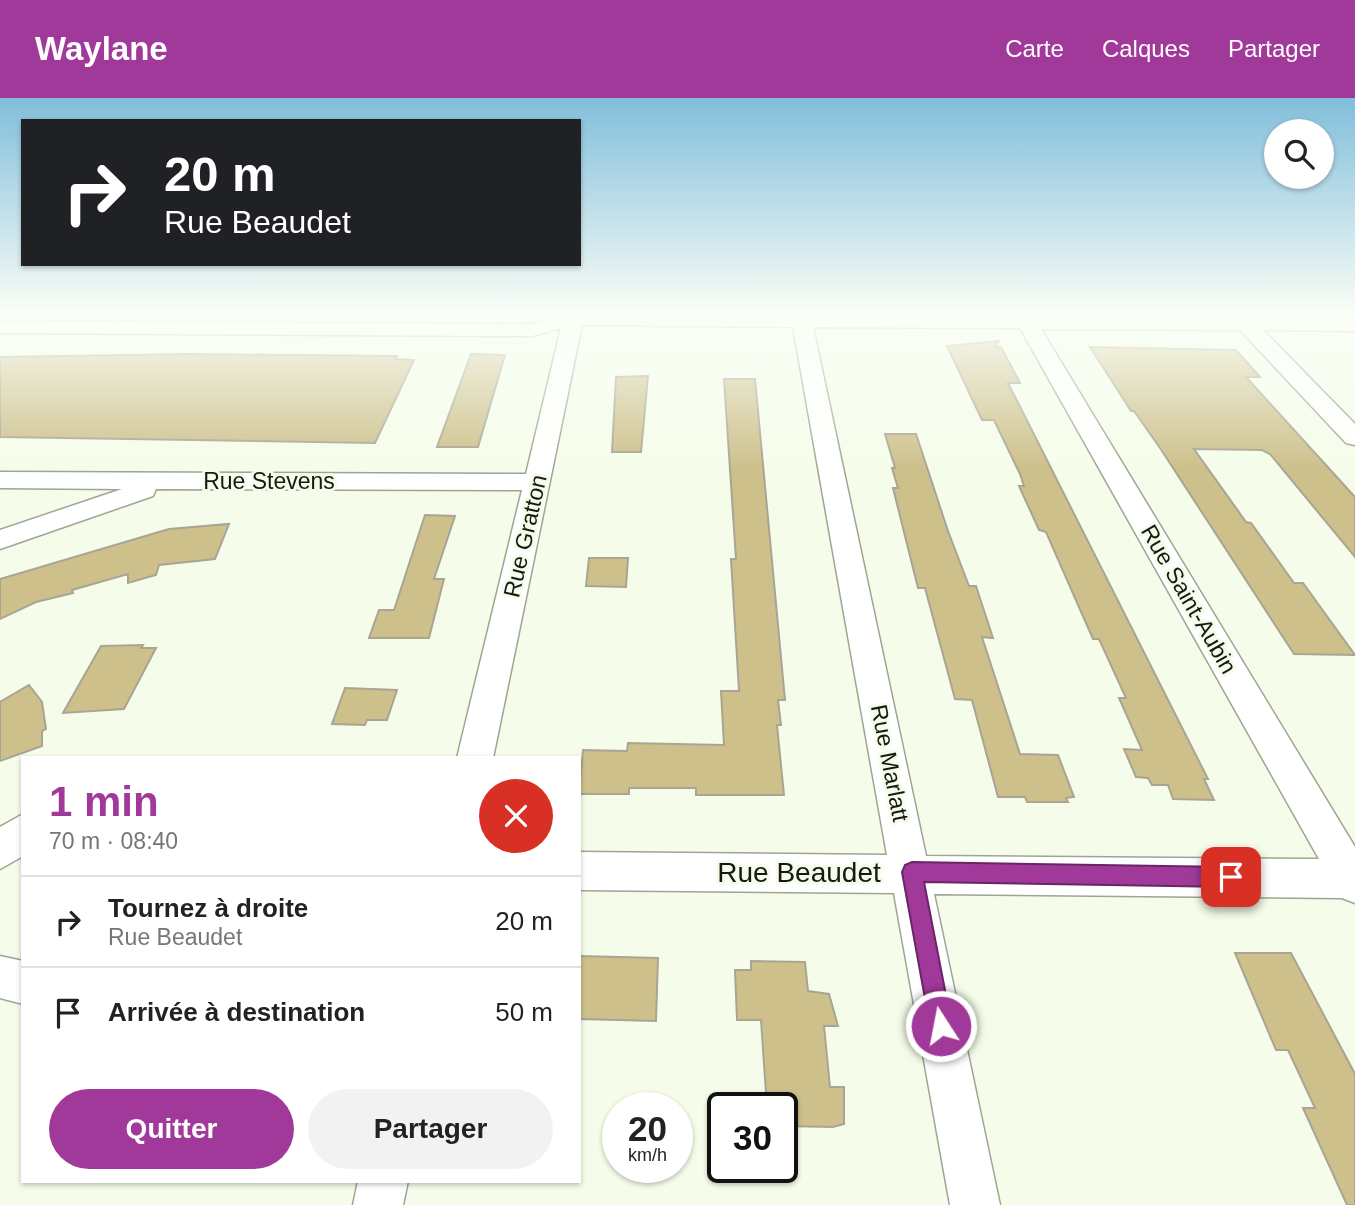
<!DOCTYPE html>
<html lang="fr">
<meta charset="utf-8">
<style>
body{margin:0;font-family:Arial,sans-serif;background:#f2f2f2;color:#222;height:100vh;display:flex;flex-direction:column;font-size:26px;white-space:nowrap}
*{box-sizing:border-box;margin:0}
p{font-size:23px;color:#767676}
.icon{flex:none;width:38px;height:38px;fill:none;stroke:currentColor;stroke-width:2;stroke-linecap:round;stroke-linejoin:round}
.map{position:relative;flex:1;overflow:hidden}
.drawer{position:absolute;left:21px;top:658px;width:560px;height:427px;display:flex;flex-direction:column;background:#fff;border-radius:0px;box-shadow:0 2px 5px #0004}
.drawer>*{flex:none}
.hud{position:absolute;left:21px;top:21px;width:560px;height:147px;border-radius:0px;box-shadow:0 2px 5px #0004;background:#202124;color:#fff;overflow:hidden}
.controls{position:absolute;left:1264px;top:21px;display:grid;gap:14px}
.controls a{display:grid;place-items:center;width:70px;height:70px;border-radius:50%;background:#fff;box-shadow:0 2px 5px #0004;font-size:35px}
.speed{position:absolute;left:602px;top:994px;display:flex;gap:14px;font-size:35px;font-weight:700;text-align:center}
.speed>*{display:grid;place-content:center;width:91px;height:91px;border-radius:50%;background:#fff;box-shadow:0 2px 5px #0004;line-height:1}
.speed small{font-size:18px;font-weight:400}
.speed .limit{border:4px solid #111;border-radius:10px;background:#fff;color:#111}
.pin{position:absolute;display:grid;place-items:center;width:60px;height:60px;color:#fff;margin:-30px;border-radius:14px;box-shadow:0 4px 10px #0006}
.me{position:absolute;width:77px;margin:-38px;rotate:349deg;stroke-linejoin:round;filter:drop-shadow(0 0 5px #0008)}
.turn{display:flex;align-items:center;gap:24px;height:147px;padding:0 28px;font-size:32px}
.turn .icon{width:91px;height:91px;stroke-width:2.5}
.turn b{display:block;font-size:49px;line-height:60px}
.round{display:grid;place-items:center;flex:none;width:74px;height:74px;border-radius:37px;background:#f2f2f2}
.headline{display:flex;align-items:center;justify-content:space-between;height:119px;padding:0 28px}
h1{font-size:42px;font-weight:600;line-height:52px;color:#a1399b}
.button{display:flex;gap:14px;margin-top:auto;padding:14px 28px}
.button a{flex:1;height:80px;border-radius:42px;background:#a1399b;color:#fff;font-size:28px;font-weight:600;line-height:80px;text-align:center}
.button a+a{background:#f2f2f2;color:#222}
ul{padding:0;list-style:none}
li{display:flex;align-items:center;gap:21px;height:91px;padding:0 28px;border-top:2px solid #e0e0e0}
li div{flex:1}
li b{display:block;font-size:26px}
li em{font-style:normal}
header{display:flex;align-items:center;gap:42px;box-sizing:border-box;height:98px;padding:0 35px;background:#a1399b;color:#fff}
header strong{font-size:33px}
nav{display:flex;gap:38px;margin-inline-start:auto;font-size:24px}
.map>svg:first-child{display:block}
.building{fill:#cdc08b;stroke:#a9a493;stroke-width:2}
.lines{fill:none;stroke-linecap:round;stroke-linejoin:round}
.street-casing{stroke:#9da594;stroke-width:3}
.street{fill:#fff;fill-rule:evenodd}
.route{fill:#a1399b;stroke:#692565;stroke-width:2}
.labels{text-anchor:middle;dominant-baseline:central;stroke-width:6;stroke-linejoin:round;paint-order:stroke}
.street-label{font-size:23px;fill:#171a14;stroke:#f5fdea}
.near-street-label{font-size:28px;fill:#171a14;stroke:#f5fdea}
</style>
<header>
<strong>Waylane</strong>
<nav><a>Carte</a><a>Calques</a><a>Partager</a></nav>
</header>
<div class="map">
<svg width="1355" height="1107" viewBox="0 0 1355 1107">
<rect width="100%" height="100%" fill="#f5fdea"/>
<path class="building" d="M 999,243 L 995,249 L 1001,249 L 1020,285 L 1008,285 L 1208,681 L 1204,681 L 1214,702 L 1173,701 L 1168,687 L 1152,687 L 1148,680 L 1136,679 L 1124,651 L 1142,652 L 1119,600 L 1126,600 L 1099,541 L 1093,541 L 1046,434 L 1039,432 L 1019,388 L 1024,388 L 1020,376 L 994,322 L 982,322 L 947,248 Z
M 1090,249 L 1236,252 L 1260,279 L 1246,279 L 1355,399 L 1355,459 L 1270,356 L 1262,352 L 1194,351 L 1246,424 L 1251,425 L 1294,485 L 1303,485 L 1355,557 L 1294,556 L 1160,350 L 1134,313 L 1131,313 Z
M 189,256 L 397,258 L 395,261 L 414,262 L 375,345 L 0,339 L 0,259 Z
M 471,256 L 505,257 L 478,349 L 437,349 Z
M 648,278 L 641,354 L 612,354 L 616,279 Z
M 724,281 L 755,281 L 785,602 L 778,602 L 781,627 L 777,627 L 784,697 L 696,697 L 696,690 L 629,690 L 629,696 L 579,696 L 583,652 L 627,653 L 628,645 L 724,647 L 721,593 L 739,593 L 731,461 L 736,461 Z
M 885,336 L 916,336 L 948,433 L 969,488 L 976,488 L 993,540 L 982,539 L 1020,656 L 1058,657 L 1074,699 L 1066,700 L 1068,704 L 1027,704 L 1025,699 L 998,699 L 972,602 L 955,601 L 925,490 L 918,490 L 893,390 L 898,390 L 892,370 L 895,370 Z
M 425,417 L 455,418 L 434,481 L 444,481 L 429,540 L 369,540 L 379,512 L 394,512 Z
M 229,426 L 215,461 L 159,467 L 156,477 L 128,485 L 128,476 L 72,492 L 73,495 L 36,504 L 0,521 L 0,481 L 169,431 Z
M 589,460 L 628,460 L 626,489 L 586,488 Z
M 143,547 L 141,550 L 156,550 L 124,611 L 63,615 L 101,548 Z
M 29,587 L 42,604 L 46,631 L 42,633 L 42,648 L 0,663 L 0,604 Z
M 345,590 L 397,592 L 387,622 L 367,622 L 365,627 L 332,626 Z
M 1235,855 L 1291,855 L 1355,976 L 1355,1107 L 1347,1107 L 1303,1010 L 1315,1010 L 1288,952 L 1276,952 Z
M 579,858 L 658,860 L 656,923 L 579,921 Z
M 751,863 L 805,864 L 808,893 L 829,896 L 838,928 L 824,928 L 830,989 L 844,989 L 844,1026 L 833,1029 L 782,1028 L 782,1010 L 767,1010 L 761,922 L 737,922 L 735,872 L 751,872 Z"/>
<g class="lines">
<g class="street-casing">
<path id="street" d="M 564,216 L 1013,218 L 1012,216 L 1032,216 L 1033,219 L 1355,221 L 1355,233 L 1263,232 L 1355,326 L 1355,347 L 1346,345 L 1240,232 L 1041,231 L 1355,749 L 1355,805 L 1342,800 L 934,796 L 1000,1107 L 950,1107 L 894,795 L 579,792 L 579,754 L 887,757 L 793,229 L 582,227 L 493,660 L 457,660 L 522,392 L 156,391 L 153,398 L 0,451 L 0,432 L 122,391 L 0,390 L 0,374 L 526,376 L 561,230 L 532,238 L 0,235 L 0,223 L 532,226 ZM 813,229 L 1020,230 L 1319,761 L 926,758 Z
M 23,716 L 23,758 L 0,771 L 0,729 Z
M 0,858 L 23,863 L 23,906 L 0,900 Z
M 358,1083 L 408,1083 L 403,1107 L 353,1107 Z"/>
</g>
<use href="#street" class="street"/>
</g>
<linearGradient id="sky" x2="0" y2="1"><stop stop-color="#81bedb"/><stop offset="0.58" stop-color="#fafef6"/><stop offset="1" stop-color="#fafef6" stop-opacity="0"/></linearGradient>
<rect width="1355" height="371" fill="url(#sky)"/>
<path class="route" d="M 912,764 L 1231,769 L 1238,772 L 1241,779 L 1238,786 L 1231,789 L 924,784 L 952,928 L 949,936 L 941,940 L 933,936 L 930,928 L 902,774 L 905,767 Z"/>
<g class="labels">
<g class="street-label">
<text x="269" y="383">Rue Stevens</text>
<text transform="translate(525 438) rotate(-77)">Rue Gratton</text>
<text transform="translate(1189 501) rotate(60)">Rue Saint-Aubin</text>
<text transform="translate(890 665) rotate(79)">Rue Marlatt</text>
</g>
<g class="near-street-label">
<text x="799" y="774">Rue Beaudet</text>
</g>
</g>
</svg>
<div class="controls">
<a><svg class="icon" aria-label="search" viewBox="0 0 24 24"><circle cx="10" cy="10" r="6"/><path d="M15 15l6 6"/></svg></a>
</div>
<div class="speed"><div>20<small>km/h</small></div><div class="limit">30</div></div>
<div class="pin" style="left:1231px;top:779px;background:#d93025"><svg class="icon" aria-label="arrive" viewBox="0 0 24 24"><path d="M6 21V4h12l-3 4 3 4H6"/></svg></div>
<svg class="me" style="left:941px;top:928px" viewBox="-20 -20 40 40"><circle r="17" fill="#a1399b" stroke="#fff" stroke-width="3"/><path d="M0-11L8 9 0 5-8 9z" fill="#fff"/></svg>
<div class="hud">
<div class="turn"><svg class="icon" aria-label="right" viewBox="0 0 24 24"><path d="M7 20v-9h11M14 6l5 5-5 5"/></svg><div><b>20 m</b>Rue Beaudet</div></div>
</div>
<section class="drawer">
<div class="headline"><div><h1>1 min</h1><p>70 m · 08:40</p></div><a class="round" style="background:#d93025;color:#fff"><svg class="icon" aria-label="close" viewBox="0 0 24 24"><path d="M6 6l12 12M18 6L6 18"/></svg></a></div>
<ul>
<li><svg class="icon" aria-label="right" viewBox="0 0 24 24"><path d="M7 20v-9h11M14 6l5 5-5 5"/></svg><div><b>Tournez à droite</b><p>Rue Beaudet</p></div><em>20 m</em></li>
<li><svg class="icon" aria-label="arrive" viewBox="0 0 24 24"><path d="M6 21V4h12l-3 4 3 4H6"/></svg><div><b>Arrivée à destination</b></div><em>50 m</em></li>
</ul>
<div class="button"><a>Quitter</a><a>Partager</a></div>
</section>
</div>
